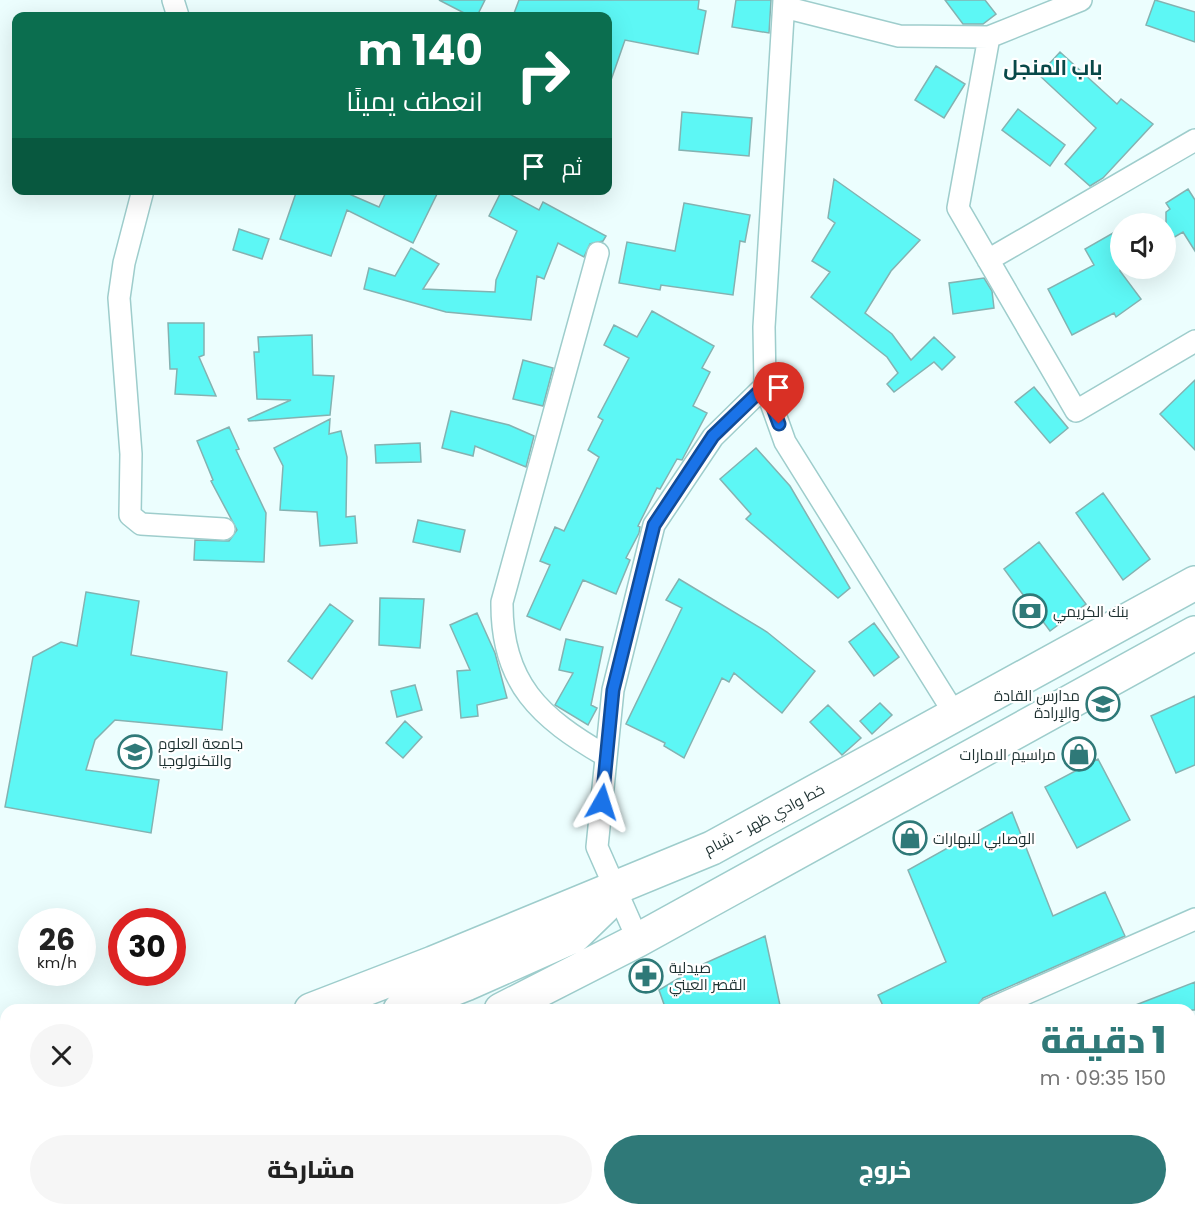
<!DOCTYPE html>
<html lang="ar">
<meta charset="utf-8">
<style>
body{margin:0;font-family:Poppins,Cairo,sans-serif;background:#f6f6f6;color:#222;direction:rtl;height:100vh;display:flex;flex-direction:column;font-size:22px;white-space:nowrap}
*{box-sizing:border-box;margin:0}
p{font-size:20px;color:#767676}
.icon{flex:none;width:33px;height:33px;fill:none;stroke:currentColor;stroke-width:2;stroke-linecap:round;stroke-linejoin:round}
.map{position:relative;flex:1;overflow:hidden;direction:ltr}
.side{position:absolute;left:0px;top:1004px;width:1196px;height:212px;display:flex;flex-direction:column;background:#fff;border-radius:18px 18px 0 0;box-shadow:0 6px 24px #0002;direction:rtl}
.side>*{flex:none}
.top-card{position:absolute;left:12px;top:12px;width:600px;height:183px;border-radius:12px;box-shadow:0 6px 24px #0002;direction:rtl;background:#0b6e4f;color:#fff;overflow:hidden}
.fabs{position:absolute;left:1110px;top:213px;display:grid;gap:12px}
.fabs a{display:grid;place-items:center;width:66px;height:66px;border-radius:50%;background:#fff;box-shadow:0 6px 24px #0002;font-size:30px}
.speed{position:absolute;left:18px;top:908px;display:flex;gap:12px;font-size:30px;font-weight:700;text-align:center}
.speed>*{display:grid;place-content:center;width:78px;height:78px;border-radius:50%;background:#fff;box-shadow:0 6px 24px #0002;line-height:1}
.speed small{font-size:15px;font-weight:400}
.speed .limit{border:9px solid #d22;background:#fff;color:#111}
.pin{position:absolute;display:grid;place-items:center;width:51px;height:51px;color:#fff;margin:-62px -26px;border-radius:50% 50% 50% 0;rotate:-45deg;box-shadow:0 0 6px #0007}
.pin .icon{rotate:45deg}
.me{position:absolute;width:66px;margin:-33px;rotate:6deg;stroke-linejoin:round;filter:drop-shadow(0 0 4px #0008)}
.turn{display:flex;align-items:center;gap:21px;height:126px;padding:0 30px;font-size:27px}
.turn .icon{width:78px;height:78px;stroke-width:2.5}
.turn b{display:block;font-size:42px;line-height:51px}
.then{display:flex;align-items:center;height:57px;padding:0 30px;background:#0003;gap:12px;font-size:22px}
.round{display:grid;place-items:center;flex:none;width:63px;height:63px;border-radius:32px;background:#f6f6f6}
.head{display:flex;align-items:center;justify-content:space-between;height:102px;padding:0 30px}
h1{font-size:36px;font-weight:800;line-height:45px;color:#2f7978}
.cta{display:flex;gap:12px;margin-top:auto;padding:12px 30px}
.cta a{flex:1;height:69px;border-radius:36px;background:#2f7978;color:#fff;font-size:24px;font-weight:800;line-height:69px;text-align:center}
.cta a+a{background:#f6f6f6;color:#222}
.map>svg:first-child{display:block}
.building{fill:#5df7f5;stroke:#84b2b1;stroke-width:1.5}
.lines{fill:none;stroke-linecap:round;stroke-linejoin:round}
.primary-tunnel{stroke:#c3d5d5;stroke-width:33;stroke-dasharray:33 16;stroke-linecap:butt}
.street-casing{stroke:#9ecdcc;stroke-width:24}
.primary-casing{stroke:#9ecdcc;stroke-width:36}
.street{stroke:#fff;stroke-width:21}
.primary{stroke:#fff;stroke-width:33}
.route-casing{stroke:#114b97;stroke-width:15}
.route{stroke:#1a73e8;stroke-width:10}
.labels{text-anchor:middle;dominant-baseline:central;stroke-width:4.5;stroke-linejoin:round;paint-order:stroke}
.poi-label{font-size:15px;fill:#1e3131;stroke:#fff;text-anchor:start}
.street-label{font-size:15px;fill:#1e3131;stroke:#fff}
.district-label{font-size:21px;font-weight:bold;fill:#084949;stroke:#fff}
</style>
<div class="map">
<svg width="1195" height="1214" viewBox="0 0 1195 1214">
<rect width="100%" height="100%" fill="#ecfefe"/>
<path class="building" d="M 439,0 L 485,0 L 477,16 L 470,16 Z
M 519,0 L 699,0 L 698,9 L 706,11 L 698,54 L 625,40 L 610,83 L 608,83 L 608,16 L 513,16 Z
M 736,0 L 771,0 L 769,33 L 732,27 Z
M 945,0 L 985,0 L 996,14 L 983,24 L 963,24 Z
M 1155,0 L 1195,12 L 1195,42 L 1146,25 Z
M 1060,52 L 1117,104 L 1121,99 L 1153,124 L 1103,178 L 1090,186 L 1065,164 L 1096,128 L 1039,75 Z
M 936,66 L 965,84 L 944,118 L 915,100 Z
M 1018,109 L 1065,145 L 1050,166 L 1002,130 Z
M 682,112 L 752,118 L 749,156 L 679,150 Z
M 834,179 L 920,240 L 891,271 L 865,313 L 892,334 L 911,360 L 934,337 L 955,357 L 942,370 L 934,362 L 894,392 L 887,384 L 898,373 L 887,357 L 811,297 L 830,272 L 812,261 L 835,223 L 828,218 Z
M 1188,189 L 1195,200 L 1195,251 L 1183,232 L 1166,242 L 1166,212 L 1170,209 L 1166,203 Z
M 297,190 L 340,190 L 379,207 L 387,190 L 439,190 L 413,243 L 347,210 L 331,256 L 280,239 Z
M 502,190 L 539,210 L 543,202 L 606,236 L 603,241 L 590,244 L 584,257 L 558,243 L 544,279 L 537,276 L 531,320 L 446,312 L 364,289 L 369,268 L 395,276 L 411,248 L 439,264 L 423,289 L 495,292 L 496,280 L 517,231 L 489,216 Z
M 684,203 L 750,215 L 745,242 L 740,241 L 733,295 L 661,285 L 660,290 L 619,283 L 627,242 L 675,251 Z
M 239,229 L 269,239 L 262,259 L 233,250 Z
M 1120,229 L 1120,271 L 1141,299 L 1116,317 L 1114,313 L 1072,335 L 1048,289 L 1094,265 L 1085,249 Z
M 984,278 L 992,291 L 994,308 L 953,314 L 949,283 Z
M 652,311 L 714,346 L 702,368 L 710,372 L 693,406 L 707,413 L 682,460 L 677,459 L 660,489 L 657,488 L 638,526 L 640,527 L 639,533 L 626,558 L 630,560 L 616,594 L 583,580 L 560,630 L 527,616 L 550,565 L 540,561 L 555,527 L 564,531 L 599,457 L 588,450 L 603,420 L 598,417 L 629,358 L 604,345 L 614,325 L 637,337 Z
M 168,323 L 204,323 L 204,355 L 199,357 L 216,396 L 175,394 L 177,369 L 170,369 Z
M 312,335 L 313,375 L 334,376 L 330,415 L 249,421 L 248,419 L 291,400 L 257,399 L 254,352 L 259,352 L 258,337 Z
M 523,360 L 553,368 L 543,406 L 513,399 Z
M 1195,380 L 1195,450 L 1160,414 Z
M 1034,387 L 1068,428 L 1050,443 L 1015,402 Z
M 451,411 L 509,425 L 534,436 L 526,467 L 475,446 L 473,456 L 442,448 Z
M 330,419 L 329,434 L 341,431 L 347,457 L 346,517 L 355,516 L 357,543 L 320,546 L 317,512 L 280,510 L 283,466 L 274,448 Z
M 229,427 L 239,449 L 236,450 L 266,513 L 264,562 L 194,560 L 195,540 L 229,541 L 237,530 L 211,481 L 213,480 L 197,441 Z
M 420,443 L 421,462 L 376,463 L 375,445 Z
M 756,448 L 790,486 L 850,588 L 838,598 L 746,519 L 751,514 L 720,479 Z
M 1103,493 L 1150,559 L 1123,580 L 1076,513 Z
M 418,520 L 465,530 L 460,552 L 413,542 Z
M 1039,542 L 1086,604 L 1050,631 L 1004,569 Z
M 679,579 L 767,632 L 815,671 L 782,713 L 734,673 L 729,682 L 722,678 L 684,758 L 664,746 L 665,743 L 626,724 L 682,608 L 666,600 Z
M 86,592 L 139,601 L 131,655 L 227,672 L 222,730 L 115,720 L 95,740 L 86,770 L 159,780 L 151,833 L 5,807 L 33,657 L 61,642 L 77,646 Z
M 380,598 L 424,599 L 420,648 L 379,645 Z
M 330,604 L 353,621 L 312,679 L 288,661 Z
M 477,613 L 495,653 L 507,698 L 477,705 L 478,716 L 461,718 L 457,671 L 470,670 L 450,625 Z
M 874,623 L 899,657 L 874,676 L 849,642 Z
M 566,639 L 603,647 L 591,705 L 597,708 L 588,725 L 555,705 L 573,673 L 559,670 Z
M 415,685 L 422,710 L 397,717 L 391,691 Z
M 1195,696 L 1195,765 L 1176,773 L 1151,716 Z
M 880,703 L 892,715 L 872,734 L 860,721 Z
M 828,705 L 861,738 L 842,755 L 810,722 Z
M 405,721 L 422,737 L 403,758 L 386,743 Z
M 1098,759 L 1130,820 L 1077,848 L 1045,787 Z
M 1012,812 L 1053,916 L 1105,892 L 1125,936 L 983,998 L 975,1010 L 885,1010 L 878,995 L 946,962 L 908,870 Z
M 765,936 L 781,1010 L 666,1010 L 659,990 L 699,966 Z
M 1195,982 L 1195,1010 L 1129,1010 L 1128,1008 Z"/>
<g class="lines">
<path class="primary-tunnel" d="M 0,1133 L 6,1131"/>
<g class="street-casing">
<path id="street" d="M 173,0 L 178,16
M 784,0 L 764,327 L 765,386 L 785,442 L 956,716
M 784,7 L 899,36 L 989,37 L 1081,0
M 989,37 L 958,208 L 1076,411 L 1195,341
M 143,190 L 124,263 L 119,298 L 131,454 L 130,515 L 141,524 L 224,529
M 598,253 L 502,602 C 501,683 540,718 606,756
M 988,260 L 1195,140
M 638,940 L 597,847 L 613,690 L 654,525 L 713,437 L 765,386
M 988,1010 L 1195,919
M 1190,1151 L 1195,1149
M 828,1209 L 830,1214
M 1109,1209 L 1111,1214
M 1048,1214 L 1059,1209"/>
</g>
<g class="primary-casing">
<path id="primary" d="M 311,1010 L 433,963 L 712,848 L 1195,583
M 400,1010 L 466,984 L 574,936 L 604,907 L 615,889
M 501,1010 L 638,940 L 1195,633
M 0,1076 L 6,1075
M 0,1164 L 6,1163"/>
</g>
<use href="#street" class="street"/>
<use href="#primary" class="primary"/>
</g>
<g class="lines">
<g class="route-casing">
<path id="route" d="M 602,802 L 613,690 L 654,525 L 713,436 L 765,386 L 779,424"/>
</g>
<use href="#route" class="route"/>
</g>
<defs>
<g id="bank-ring" transform="scale(1.725)"><circle r="9.5" fill="#fff" stroke="#2f7978" stroke-width="1.5"/><path d="M-6-4H6V4H-6ZM0-2.3a2.3 2.3 0 1 0 0 4.6a2.3 2.3 0 1 0 0-4.6Z" fill="#2f7978"/></g>
<g id="school-ring" transform="scale(1.725)"><circle r="9.5" fill="#fff" stroke="#2f7978" stroke-width="1.5"/><path d="M0-5L7-2L0 1L-7-2ZM-4 1L0 2.5L4 1V4Q0 6-4 4Z" fill="#2f7978"/></g>
<g id="university-ring" transform="scale(1.725)"><circle r="9.5" fill="#fff" stroke="#2f7978" stroke-width="1.5"/><path d="M0-5L7-2L0 1L-7-2ZM-4 1L0 2.5L4 1V4Q0 6-4 4Z" fill="#2f7978"/></g>
<g id="shop-ring" transform="scale(1.725)"><circle r="9.5" fill="#fff" stroke="#2f7978" stroke-width="1.5"/><path d="M-5-2.5h2.3a2.7 3.5 0 0 1 5.4 0H5L5.5 6h-11ZM-1.5-2.5h3a1.5 2.3 0 0 0-3 0Z" fill="#2f7978"/></g>
<g id="pharmacy-ring" transform="scale(1.725)"><circle r="9.5" fill="#fff" stroke="#2f7978" stroke-width="1.5"/><path d="M-2-6h4v4h4v4h-4v4h-4v-4h-4v-4h4Z" fill="#2f7978"/></g>
</defs>
<g fill-rule="evenodd">
<use href="#bank-ring" x="1030" y="611"/>
<use href="#school-ring" x="1103" y="704"/>
<use href="#university-ring" x="135" y="752"/>
<use href="#shop-ring" x="1079" y="754"/>
<use href="#shop-ring" x="910" y="838"/>
<use href="#pharmacy-ring" x="646" y="976"/>
</g>
<g class="labels">
<g class="poi-label">
<text x="1053" y="611">بنك الكريمي</text>
<text x="1080" y="695" text-anchor="end">مدارس القادة<tspan x="1080" dy="17">والإرادة</tspan></text>
<text x="158" y="743">جامعة العلوم<tspan x="158" dy="17">والتكنولوجيا</tspan></text>
<text x="1056" y="754" text-anchor="end">مراسيم الامارات</text>
<text x="933" y="838">الوصابي للبهارات</text>
<text x="669" y="967">صيدلية<tspan x="669" dy="17">القصر العيني</tspan></text>
</g>
<g class="street-label">
<text transform="translate(764 819) rotate(-28)">خط وادي ظهر - شبام</text>
</g>
<g class="district-label">
<text x="1053" y="67">باب المنجل</text>
</g>
</g>
</svg>
<div class="fabs">
<a><svg class="icon" aria-label="sound" viewBox="0 0 24 24"><path d="M4 9h4l5-4v14l-5-4H4zM17 9q2 3 0 6"/></svg></a>
</div>
<div class="speed"><div>26<small>km/h</small></div><div class="limit">30</div></div>
<div class="pin" style="left:779px;top:424px;background:#d93025"><svg class="icon" aria-label="arrive" viewBox="0 0 24 24"><path d="M6 21V4h12l-3 4 3 4H6"/></svg></div>
<svg class="me" style="left:602px;top:802px" viewBox="-20 -20 40 40"><path d="M0-17L14 15 0 8-14 15z" fill="#1a73e8" stroke="#fff" stroke-width="4"/></svg>
<div class="top-card">
<div class="turn"><svg class="icon" aria-label="right" viewBox="0 0 24 24"><path d="M7 20v-9h11M14 6l5 5-5 5"/></svg><div><b>140 m</b>انعطف يمينًا</div></div>
<div class="then">ثم<svg class="icon" aria-label="arrive" viewBox="0 0 24 24"><path d="M6 21V4h12l-3 4 3 4H6"/></svg></div>
</div>
<section class="side">
<div class="head"><div><h1>1 دقيقة</h1><p>150 m · 09:35</p></div><a class="round"><svg class="icon" aria-label="close" viewBox="0 0 24 24"><path d="M6 6l12 12M18 6L6 18"/></svg></a></div>
<div class="cta"><a>خروج</a><a>مشاركة</a></div>
</section>
</div>
